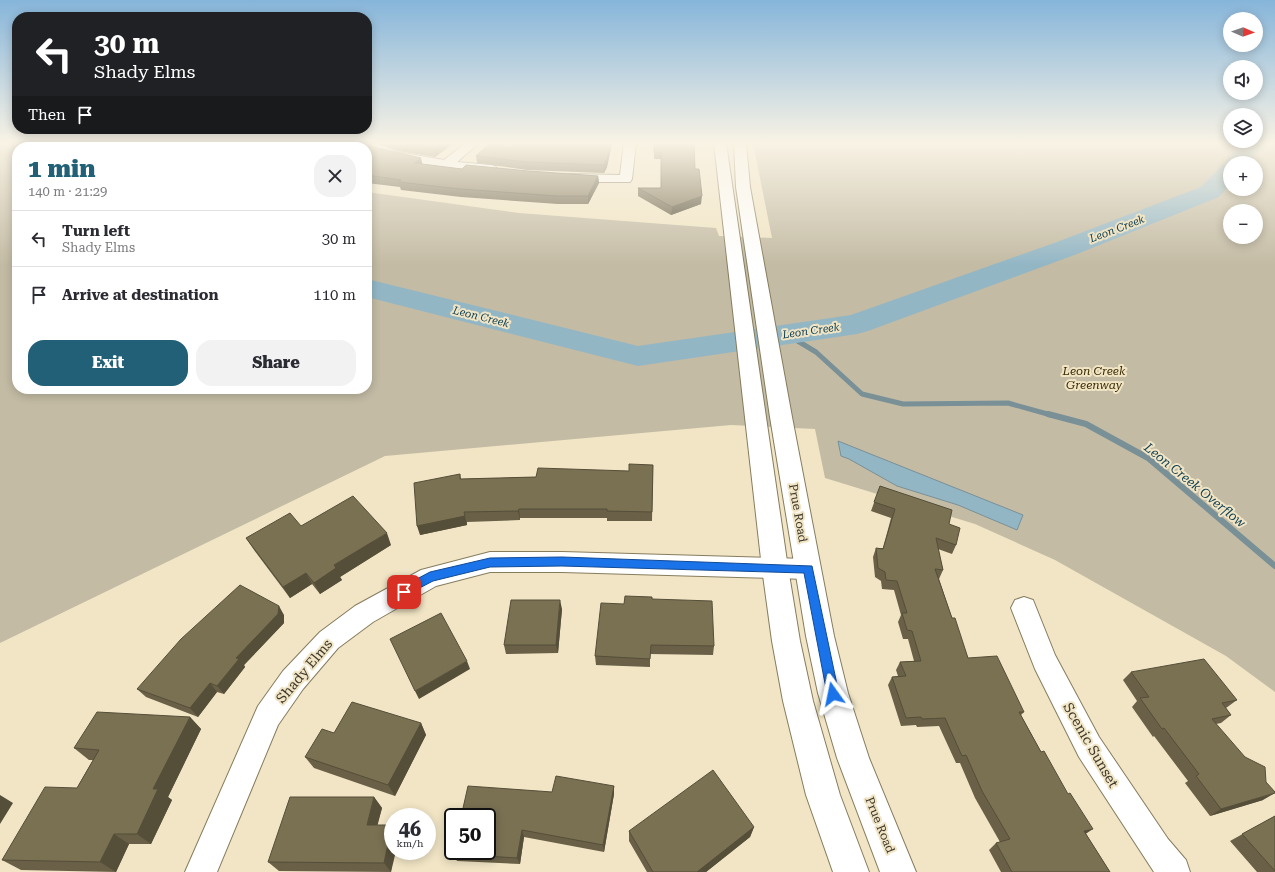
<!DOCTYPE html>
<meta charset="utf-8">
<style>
body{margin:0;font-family:"Roboto Serif",serif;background:#f2f2f3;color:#2b2b33;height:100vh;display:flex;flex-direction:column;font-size:15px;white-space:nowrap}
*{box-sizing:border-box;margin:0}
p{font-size:13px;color:#7c7c81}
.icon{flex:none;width:22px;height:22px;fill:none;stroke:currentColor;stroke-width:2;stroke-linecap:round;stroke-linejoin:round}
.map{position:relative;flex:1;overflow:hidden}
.details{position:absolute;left:12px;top:142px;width:360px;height:252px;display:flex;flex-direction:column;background:#fff;border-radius:16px;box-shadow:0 2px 10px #0003}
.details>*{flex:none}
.banner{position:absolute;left:12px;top:12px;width:360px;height:122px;border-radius:16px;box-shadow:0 2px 10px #0003;background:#202124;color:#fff;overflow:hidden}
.needle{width:26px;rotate:92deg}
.fabs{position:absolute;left:1223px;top:12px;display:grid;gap:8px}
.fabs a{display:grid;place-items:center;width:40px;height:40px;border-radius:50%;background:#fff;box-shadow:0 2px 10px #0003;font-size:20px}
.speed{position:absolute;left:384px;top:808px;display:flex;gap:8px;font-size:20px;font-weight:700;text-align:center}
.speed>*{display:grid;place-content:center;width:52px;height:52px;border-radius:50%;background:#fff;box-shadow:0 2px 10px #0003;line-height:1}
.speed small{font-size:10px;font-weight:400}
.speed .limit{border:2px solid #111;border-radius:6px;background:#fff;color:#111}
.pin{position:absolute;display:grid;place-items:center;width:34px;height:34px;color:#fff;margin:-17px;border-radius:8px;box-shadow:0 2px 6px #0006}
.me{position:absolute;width:44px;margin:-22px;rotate:348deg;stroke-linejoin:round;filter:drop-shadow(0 0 3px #0008)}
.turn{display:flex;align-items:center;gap:14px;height:84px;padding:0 16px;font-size:18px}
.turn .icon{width:52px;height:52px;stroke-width:2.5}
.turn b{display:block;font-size:28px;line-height:34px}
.then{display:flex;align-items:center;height:38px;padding:0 16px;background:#0003;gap:8px;font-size:15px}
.round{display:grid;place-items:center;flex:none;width:42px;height:42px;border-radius:16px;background:#f2f2f3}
.overview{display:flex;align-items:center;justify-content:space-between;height:68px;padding:0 16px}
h1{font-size:24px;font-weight:800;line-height:30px;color:#226077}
.cta{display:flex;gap:8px;margin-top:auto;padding:8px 16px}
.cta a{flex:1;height:46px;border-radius:16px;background:#226077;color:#fff;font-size:16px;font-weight:800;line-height:46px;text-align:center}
.cta a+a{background:#f2f2f3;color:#2b2b33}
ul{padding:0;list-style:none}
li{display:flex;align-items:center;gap:12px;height:56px;padding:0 16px;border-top:1px solid #e1e1e2}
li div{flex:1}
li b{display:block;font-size:15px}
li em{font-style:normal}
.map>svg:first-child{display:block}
.green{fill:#c3bba4;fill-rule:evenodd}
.water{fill:#93b6c5;stroke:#799097}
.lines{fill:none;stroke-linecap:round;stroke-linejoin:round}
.stream-far1{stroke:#799097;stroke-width:5}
.stream{stroke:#799097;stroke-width:6}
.river{fill:#93b6c5;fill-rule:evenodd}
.street-casing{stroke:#867c5e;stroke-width:2}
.secondary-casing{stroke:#867c5e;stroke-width:2}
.street{fill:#fff;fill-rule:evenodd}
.secondary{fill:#fff;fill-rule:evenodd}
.wall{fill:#696047}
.shaded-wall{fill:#554e39}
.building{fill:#7a7052;stroke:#554e39}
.route{fill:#1a73e8;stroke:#114b97}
.labels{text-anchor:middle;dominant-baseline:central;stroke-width:4;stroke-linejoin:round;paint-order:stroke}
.far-water-label{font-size:11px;font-style:italic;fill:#124254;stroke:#f1e5c5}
.park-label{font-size:12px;font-style:italic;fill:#382c03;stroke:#f1e5c5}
.street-label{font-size:12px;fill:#3c372b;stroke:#f1e5c5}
.water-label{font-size:13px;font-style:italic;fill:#124254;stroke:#f1e5c5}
.near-street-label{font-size:14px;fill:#3c372b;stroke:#f1e5c5}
</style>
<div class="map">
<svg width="1275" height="872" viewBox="0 0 1275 872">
<rect width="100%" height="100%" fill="#f1e5c5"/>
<path class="green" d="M 0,143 L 288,143 L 289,147 L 17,147 L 17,389 L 367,389 L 367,192 L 519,213 L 716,228 L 719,236 L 772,238 L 753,143 L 1275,143 L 1275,692 L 1226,656 L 1055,560 L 975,524 L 825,478 L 815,429 L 731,425 L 385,456 L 0,643 ZM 1230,163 L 1256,163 L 1256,189 L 1230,189 ZM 1230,211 L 1256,211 L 1256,237 L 1230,237 Z"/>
<path class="water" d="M 838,441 L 1023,515 L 1017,530 L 958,505 L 897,486 L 849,459 L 841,456 Z"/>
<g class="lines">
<path class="stream-far1" d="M 786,334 L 816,352 L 862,394 L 903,404 L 1008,403 L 1051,415"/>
<path class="stream" d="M 1048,414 L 1086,424 L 1148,458 L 1275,566"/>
<path class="river" d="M 26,143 L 48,143 L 48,147 L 26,147 Z
M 1241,143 L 1264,143 L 1248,163 L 1230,163 L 1230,184 L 1219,197 L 1077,254 L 868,331 L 857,334 L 638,366 L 367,297 L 367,279 L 638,346 L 851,315 L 1057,242 L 1201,187 L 1222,165 L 1225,164 L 1228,158 Z"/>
<g class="street-casing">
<path id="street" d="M 361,143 L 376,143 L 397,152 L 444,160 L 466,143 L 479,143 L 457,162 L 491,165 L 495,166 L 497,169 L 495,172 L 491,173 C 465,170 375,163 361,143 Z
M 624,143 L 636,143 L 632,179 L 630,182 L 571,182 L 567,181 L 565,178 L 567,175 L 571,174 L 620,175 Z
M 490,552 L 562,552 L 808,559 L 816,562 L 820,569 L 816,576 L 808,579 L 562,572 L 490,572 L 436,586 L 373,622 L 338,648 L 303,689 L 278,725 L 217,872 L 185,872 L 258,706 L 283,671 L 320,632 L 355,606 L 421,570 Z
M 1024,597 L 1033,600 L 1055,655 L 1099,737 L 1168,839 L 1186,860 L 1190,872 L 1154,872 L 1079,757 L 1035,669 L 1011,608 L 1015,600 Z"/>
</g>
<g class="secondary-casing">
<path id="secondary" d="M 714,143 L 726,143 L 788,568 L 800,641 L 813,701 L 840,795 L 869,872 L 833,872 L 806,795 L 783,701 L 772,641 L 762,568 Z
M 734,143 L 746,143 L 750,187 L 792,417 L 834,636 L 848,693 L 869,758 L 916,872 L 880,872 L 837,758 L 818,693 L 806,636 L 770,417 L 736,187 Z"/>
</g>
<use href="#street" class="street"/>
<use href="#secondary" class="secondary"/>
</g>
<path class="wall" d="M 298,143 L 333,143 L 331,147 L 304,147 Z
M 379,143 L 454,143 L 435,157 L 398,151 Z
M 612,143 L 607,167 L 604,173 L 527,170 L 477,163 L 476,156 Z
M 654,143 L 695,169 L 701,204 L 671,215 L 638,196 L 638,188 L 661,188 L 661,159 L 654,159 Z
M 367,147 L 374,147 L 423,164 L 462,169 L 528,171 L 598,176 L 599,183 L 588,204 L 558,204 L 461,197 L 401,190 L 400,187 L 367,183 Z
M 653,465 L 652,521 L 607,521 L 607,518 L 520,518 L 520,520 L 467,522 L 467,525 L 420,535 L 460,474 L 461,479 L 536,477 L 629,471 Z
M 880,486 L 949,524 L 956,545 L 952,554 L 938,549 L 943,570 L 939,579 L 952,618 L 968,658 L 1024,712 L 1021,715 L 1086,834 L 1110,872 L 1001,872 L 989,850 L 996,843 L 1000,842 L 975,798 L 960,763 L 956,763 L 939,726 L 917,727 L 916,725 L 901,726 L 888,685 L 892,677 L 898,676 L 896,670 L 900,662 L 914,661 L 908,639 L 903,639 L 898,622 L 901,615 L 894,590 L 882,589 L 881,581 L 875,577 L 873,557 L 876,548 L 883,548 L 891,518 L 871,511 Z
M 301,526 L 391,545 L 340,577 L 342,580 L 320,594 L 312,584 L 290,598 L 254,550 L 246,538 Z
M 652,599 L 714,646 L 713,655 L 650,654 L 650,667 L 596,665 L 595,656 L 624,604 Z
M 562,609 L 558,653 L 506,654 L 504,645 Z
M 284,615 L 284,623 L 244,665 L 245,667 L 224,694 L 217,692 L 198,717 L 146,697 L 137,689 Z
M 1131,672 L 1237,700 L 1226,708 L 1231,715 L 1221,723 L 1216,724 L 1263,800 L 1210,816 L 1185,783 L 1188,781 L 1154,736 L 1153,737 L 1132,707 L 1137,701 L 1123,680 Z
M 190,717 L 201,729 L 168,797 L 172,800 L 151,844 L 129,844 L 116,872 L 21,870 L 2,860 L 77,788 L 93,760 L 89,760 L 74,748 Z
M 421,723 L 426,735 L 395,796 L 314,768 L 305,757 L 334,733 Z
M 614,786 L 614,794 L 604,852 L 524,837 L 520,864 L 457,861 L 453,854 L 552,792 Z
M 374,797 L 382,808 L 377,825 L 392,825 L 393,827 L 393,851 L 391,872 L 279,871 L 268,862 Z
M 1275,816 L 1275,872 L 1257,872 L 1230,841 Z
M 754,827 L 750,837 L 706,872 L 647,872 L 629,841 L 629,831 Z"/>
<path class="shaded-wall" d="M 328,143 L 333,143 L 331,147 L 326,147 Z
M 442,143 L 454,143 L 435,157 L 434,149 Z
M 610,143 L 612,143 L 607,167 L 604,173 L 604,165 Z
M 421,158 L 423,166 L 414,163 Z
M 598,176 L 599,183 L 588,204 L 588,196 Z
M 702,196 L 701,204 L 671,215 L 672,207 Z
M 519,509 L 520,518 L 520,520 L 518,511 Z
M 464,512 L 467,525 L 420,535 L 417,526 Z
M 387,533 L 391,545 L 340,577 L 342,580 L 320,594 L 314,583 L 334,565 Z
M 306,573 L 312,584 L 290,598 L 283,587 Z
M 560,600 L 562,609 L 558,653 L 556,645 Z
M 279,606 L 284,615 L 284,623 L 244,665 L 245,667 L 224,694 L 217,686 L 236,658 Z
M 467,661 L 470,669 L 419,699 L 415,691 Z
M 210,683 L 217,692 L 198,717 L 190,708 Z
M 190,717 L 201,729 L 168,797 L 172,800 L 151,844 L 137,834 L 153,789 Z
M 421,723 L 426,735 L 395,796 L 388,785 Z
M 614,786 L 614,794 L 604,852 L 603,845 Z
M 1275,793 L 1263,800 L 1210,816 L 1221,809 Z
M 0,795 L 13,803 L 0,824 Z
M 374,797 L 382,808 L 375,835 L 367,825 Z
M 392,825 L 393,827 L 393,851 L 396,851 L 391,872 L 384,863 Z
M 754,827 L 750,837 L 706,872 L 697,872 Z
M 1093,829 L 1084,835 L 1084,831 Z
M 522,830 L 524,837 L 520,864 L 517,858 Z
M 114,834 L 129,844 L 116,872 L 100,862 Z"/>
<path class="building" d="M 306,143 L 328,143 L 326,147 L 311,147 Z
M 357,143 L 368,143 L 374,147 L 421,158 L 414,163 L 462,169 L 466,165 L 528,171 L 598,176 L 588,196 L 557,196 L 460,189 L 399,182 L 401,180 L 367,175 L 367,147 L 355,147 Z
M 397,143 L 442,143 L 434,149 Z
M 490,143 L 610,143 L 607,159 L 604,165 L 526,162 L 476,156 Z
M 654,143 L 694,143 L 695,169 L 699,169 L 702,196 L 672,207 L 638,188 L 661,188 L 661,152 L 654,152 Z
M 629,464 L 653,465 L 652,512 L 607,511 L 607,509 L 519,509 L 518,511 L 464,512 L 465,516 L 417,526 L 414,483 L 460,474 L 460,479 L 536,477 L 538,468 L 629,471 Z
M 880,486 L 952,510 L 949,524 L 960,528 L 956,545 L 936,538 L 943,570 L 935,569 L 952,618 L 955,618 L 968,658 L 997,656 L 1024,712 L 1019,712 L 1041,752 L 1044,751 L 1068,794 L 1070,793 L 1093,829 L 1084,831 L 1110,872 L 1012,872 L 996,843 L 1010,839 L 982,791 L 966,755 L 962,756 L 945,718 L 922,719 L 921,717 L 906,718 L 892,677 L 906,676 L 900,662 L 921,661 L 912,631 L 907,630 L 902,613 L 907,613 L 897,581 L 886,580 L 885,572 L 878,568 L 876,548 L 883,549 L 895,509 L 874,502 Z
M 353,496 L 387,533 L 334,565 L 336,568 L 314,583 L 306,573 L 283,587 L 246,538 L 290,513 L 301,526 Z
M 240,585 L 279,606 L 278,614 L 236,658 L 239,659 L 217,686 L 210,683 L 190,708 L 137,689 L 181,639 Z
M 625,596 L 652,597 L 652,599 L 712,601 L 714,646 L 651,645 L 650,659 L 595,656 L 601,603 L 624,604 Z
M 511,600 L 560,600 L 556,645 L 504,645 Z
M 441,613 L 467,661 L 415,691 L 390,639 Z
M 1204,659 L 1237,700 L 1222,703 L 1231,715 L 1212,719 L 1245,757 L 1265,767 L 1266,782 L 1275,792 L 1275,793 L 1221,809 L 1196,776 L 1199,774 L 1164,728 L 1162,729 L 1140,698 L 1149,697 L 1131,672 Z
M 352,702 L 421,723 L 388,785 L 305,757 L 322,729 L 334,733 Z
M 97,712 L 190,717 L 153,789 L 158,789 L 137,834 L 114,834 L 100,862 L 2,860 L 45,787 L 77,788 L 99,750 L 74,748 Z
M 713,770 L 754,827 L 697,872 L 653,872 L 629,831 Z
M 556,776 L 614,786 L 603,845 L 522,830 L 517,858 L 453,854 L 454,851 L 487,851 L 487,817 L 461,817 L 468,786 L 552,792 Z
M 290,797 L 374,797 L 367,825 L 392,825 L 384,863 L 268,862 Z
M 1275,816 L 1275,871 L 1242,834 Z"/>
<linearGradient id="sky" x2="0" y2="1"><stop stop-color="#86b5da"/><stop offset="0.54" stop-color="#f9f3e5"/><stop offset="1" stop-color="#f9f3e5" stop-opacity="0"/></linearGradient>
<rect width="1275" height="265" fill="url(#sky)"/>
<path class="route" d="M 562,557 L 812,566 L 839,694 L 837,698 L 833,699 L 828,698 L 827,694 L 804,573 L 562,566 L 490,567 L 433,581 L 404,596 L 400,595 L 398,592 L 400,588 L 430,572 L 490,558 Z"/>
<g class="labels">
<g class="far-water-label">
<text transform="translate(1117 229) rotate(-21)">Leon Creek</text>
<text transform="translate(481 317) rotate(14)">Leon Creek</text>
<text transform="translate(811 331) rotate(-8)">Leon Creek</text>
</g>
<g class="park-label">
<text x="1094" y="371">Leon Creek<tspan x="1094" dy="14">Greenway</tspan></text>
</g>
<g class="street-label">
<text transform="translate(798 513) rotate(80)">Prue Road</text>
<text transform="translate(880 825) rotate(68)">Prue Road</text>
</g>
<g class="water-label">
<text transform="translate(1195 485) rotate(39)">Leon Creek Overflow</text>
</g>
<g class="near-street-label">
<text transform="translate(304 671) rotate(-50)">Shady Elms</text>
<text transform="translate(1091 745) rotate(60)">Scenic Sunset</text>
</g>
</g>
</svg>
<div class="fabs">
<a><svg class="needle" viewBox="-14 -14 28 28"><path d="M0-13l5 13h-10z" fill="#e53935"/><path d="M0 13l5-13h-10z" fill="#7c7c81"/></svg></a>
<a><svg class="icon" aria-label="sound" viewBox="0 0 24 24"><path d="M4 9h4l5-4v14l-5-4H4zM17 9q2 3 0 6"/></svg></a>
<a><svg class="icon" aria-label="layers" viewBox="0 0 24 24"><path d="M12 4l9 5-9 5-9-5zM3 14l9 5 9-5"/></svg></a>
<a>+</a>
<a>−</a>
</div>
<div class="speed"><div>46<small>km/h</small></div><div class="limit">50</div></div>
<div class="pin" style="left:404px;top:592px;background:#d93025"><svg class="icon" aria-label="arrive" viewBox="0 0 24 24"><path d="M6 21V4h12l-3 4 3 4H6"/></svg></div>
<svg class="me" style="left:833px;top:694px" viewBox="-20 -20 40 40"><path d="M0-17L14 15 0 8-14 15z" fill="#1a73e8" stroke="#fff" stroke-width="4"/></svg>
<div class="banner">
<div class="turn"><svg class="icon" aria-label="left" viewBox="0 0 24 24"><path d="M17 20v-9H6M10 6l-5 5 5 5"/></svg><div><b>30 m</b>Shady Elms</div></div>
<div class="then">Then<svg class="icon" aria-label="arrive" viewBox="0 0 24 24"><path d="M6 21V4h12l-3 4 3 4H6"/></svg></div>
</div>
<section class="details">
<div class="overview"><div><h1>1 min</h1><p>140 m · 21:29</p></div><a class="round"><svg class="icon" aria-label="close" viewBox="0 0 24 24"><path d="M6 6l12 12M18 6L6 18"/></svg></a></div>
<ul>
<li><svg class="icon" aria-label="left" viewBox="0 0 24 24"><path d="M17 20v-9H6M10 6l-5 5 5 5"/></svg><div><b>Turn left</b><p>Shady Elms</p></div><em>30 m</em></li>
<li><svg class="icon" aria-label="arrive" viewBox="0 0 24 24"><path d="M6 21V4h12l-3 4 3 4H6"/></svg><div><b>Arrive at destination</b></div><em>110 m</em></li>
</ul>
<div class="cta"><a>Exit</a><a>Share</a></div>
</section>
</div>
